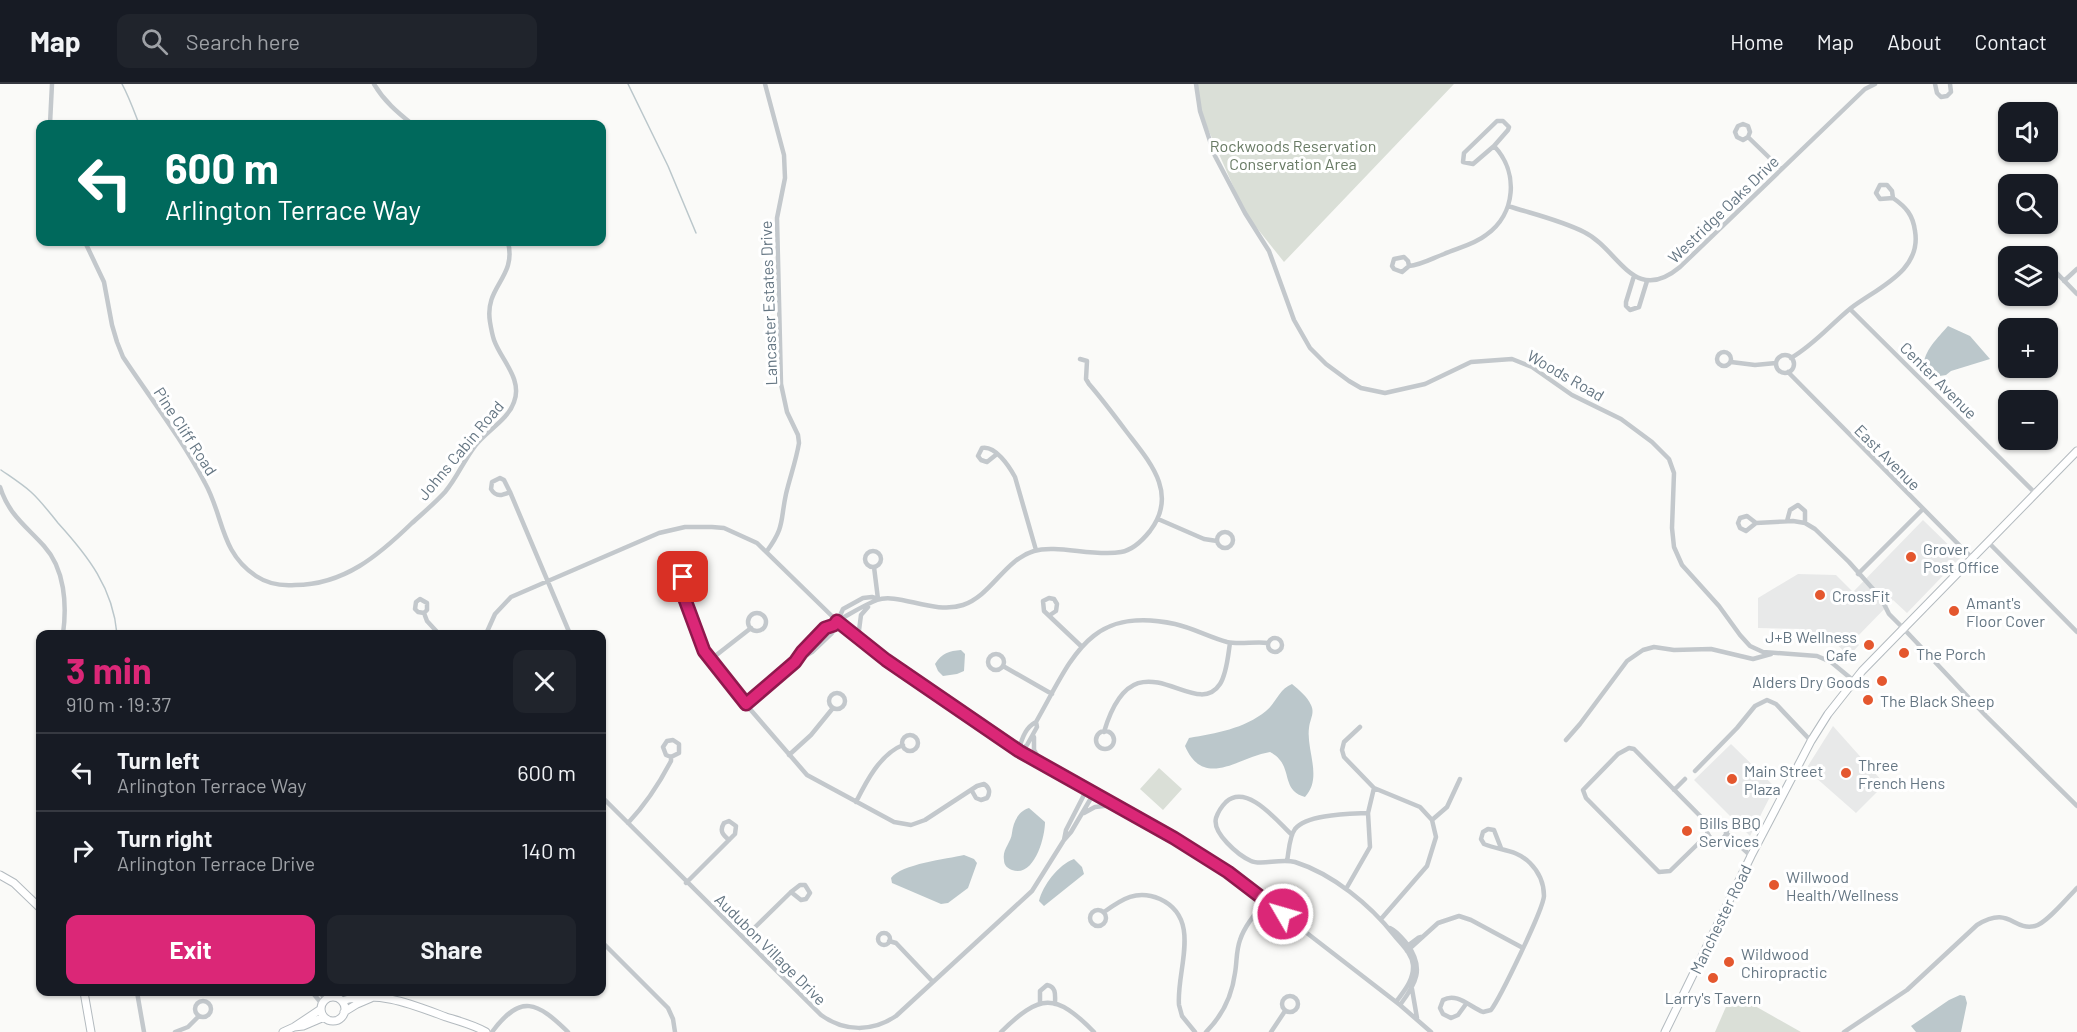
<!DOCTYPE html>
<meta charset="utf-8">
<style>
body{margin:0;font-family:Barlow,sans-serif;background:#20242c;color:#f1f3f6;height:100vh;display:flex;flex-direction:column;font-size:22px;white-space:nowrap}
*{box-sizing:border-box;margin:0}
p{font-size:20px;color:#9ea1a6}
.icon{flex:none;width:33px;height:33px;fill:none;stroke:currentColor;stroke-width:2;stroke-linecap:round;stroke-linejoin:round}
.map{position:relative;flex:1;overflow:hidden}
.details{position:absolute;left:36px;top:546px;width:570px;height:366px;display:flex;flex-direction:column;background:#171b24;border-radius:12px;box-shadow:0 2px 4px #0004}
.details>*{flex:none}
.top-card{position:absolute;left:36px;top:36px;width:570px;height:126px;border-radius:12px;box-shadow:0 2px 4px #0004;background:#00695c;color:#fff;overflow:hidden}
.controls{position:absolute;left:1998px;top:18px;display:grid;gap:12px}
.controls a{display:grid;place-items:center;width:60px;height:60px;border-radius:12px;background:#171b24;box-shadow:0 2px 4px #0004;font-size:30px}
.pin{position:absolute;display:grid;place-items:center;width:51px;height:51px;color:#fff;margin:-26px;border-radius:12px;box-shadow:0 3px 9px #0006}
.me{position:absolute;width:66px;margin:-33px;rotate:308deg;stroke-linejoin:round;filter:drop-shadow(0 0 4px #0008)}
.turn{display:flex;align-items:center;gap:21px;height:126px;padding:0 30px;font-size:27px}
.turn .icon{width:78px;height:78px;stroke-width:2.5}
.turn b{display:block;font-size:42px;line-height:51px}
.round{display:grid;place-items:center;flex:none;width:63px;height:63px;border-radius:12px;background:#20242c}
.summary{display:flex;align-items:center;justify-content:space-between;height:102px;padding:0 30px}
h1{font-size:36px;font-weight:700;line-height:45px;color:#db2777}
.button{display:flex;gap:12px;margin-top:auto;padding:12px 30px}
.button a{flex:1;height:69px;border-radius:12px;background:#db2777;color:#fff;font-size:24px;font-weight:700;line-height:69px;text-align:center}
.button a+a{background:#20242c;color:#f1f3f6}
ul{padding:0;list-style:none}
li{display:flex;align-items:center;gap:18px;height:78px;padding:0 30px;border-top:2px solid #363941}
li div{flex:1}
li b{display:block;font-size:22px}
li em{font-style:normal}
header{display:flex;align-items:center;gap:36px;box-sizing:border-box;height:84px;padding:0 30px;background:#171b24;border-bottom:2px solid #363941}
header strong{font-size:28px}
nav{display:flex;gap:33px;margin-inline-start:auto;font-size:21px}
.search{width:420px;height:54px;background:#20242c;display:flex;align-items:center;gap:15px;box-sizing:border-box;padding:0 21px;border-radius:12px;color:#9ea1a6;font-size:22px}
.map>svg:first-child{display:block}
.built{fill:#e8e9e9}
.green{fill:#dadfd7}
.water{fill:#bbc7cb}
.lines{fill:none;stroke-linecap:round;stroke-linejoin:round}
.stream{stroke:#bbc7cb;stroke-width:1.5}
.secondary-casing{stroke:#b3babf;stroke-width:9}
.street{stroke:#c3c8cc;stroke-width:4.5}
.secondary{stroke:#fff;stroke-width:7}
.route-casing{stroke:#8e194d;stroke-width:15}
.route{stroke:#db2777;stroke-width:10}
.poi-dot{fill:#e4572e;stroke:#fff;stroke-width:2}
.labels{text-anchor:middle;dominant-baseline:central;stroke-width:6;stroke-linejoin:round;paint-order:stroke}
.park-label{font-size:16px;fill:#687a64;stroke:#fff}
.street-label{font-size:16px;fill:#657683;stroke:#fff}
.poi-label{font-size:16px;fill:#657683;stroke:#fff;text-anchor:start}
</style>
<header>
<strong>Map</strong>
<div class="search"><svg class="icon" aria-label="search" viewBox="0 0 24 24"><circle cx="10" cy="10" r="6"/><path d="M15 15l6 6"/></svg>Search here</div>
<nav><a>Home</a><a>Map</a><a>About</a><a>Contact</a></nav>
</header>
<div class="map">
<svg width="2077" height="948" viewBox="0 0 2077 948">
<rect width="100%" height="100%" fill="#fafaf8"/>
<path class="built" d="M 1923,436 L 1961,473 L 1907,529 L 1893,516 L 1854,556 L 1859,561 L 1849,572 L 1829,553 L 1824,557 L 1818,551 L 1805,551 L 1804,545 L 1758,544 L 1758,514 L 1798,490 L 1836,491 L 1853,508 Z
M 1833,642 L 1882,697 L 1879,706 L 1856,729 L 1806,685 Z
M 1731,660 L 1775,703 L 1750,752 L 1694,696 Z"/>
<path class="green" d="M 1195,0 L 1454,0 L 1284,178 L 1245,129 L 1200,27 Z
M 1159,684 L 1182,705 L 1163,726 L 1140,705 Z
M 1732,909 L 1801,948 L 1715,948 Z"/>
<path class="water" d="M 1948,242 L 1970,252 L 1990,275 L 1951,287 L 1946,291 L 1927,294 C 1916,274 1935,257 1948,242 Z
M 961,566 L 965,570 L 964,587 L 957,590 L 943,592 L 938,587 L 935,580 C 942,569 949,567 961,566 Z
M 1292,600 C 1299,606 1307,612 1311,621 C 1315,629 1310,635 1309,644 C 1306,666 1323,694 1305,713 C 1279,706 1295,681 1270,668 C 1239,673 1204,706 1185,662 L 1189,654 C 1216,649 1244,645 1266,627 C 1276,619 1279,605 1292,600 Z
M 1029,724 L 1045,738 C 1045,754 1034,794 1012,786 C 1007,784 1004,781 1004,776 C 1002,765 1011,759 1012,749 C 1013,739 1018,727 1029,724 Z
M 964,771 L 974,775 L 977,779 L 968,804 L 948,819 L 941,820 L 892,799 L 891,794 C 901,780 947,775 964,771 Z
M 1074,775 L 1082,783 L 1084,790 L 1044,822 L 1039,817 C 1043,801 1058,781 1074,775 Z
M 1960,911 L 1965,912 L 1967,919 L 1961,948 L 1916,948 L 1911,942 L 1949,916 Z"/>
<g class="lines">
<path class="stream" d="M 122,0 C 129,13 134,27 139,40
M 628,0 L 668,82 L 696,149
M 1,386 C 11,393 22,400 31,408 C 41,417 49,428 58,439 C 88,472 113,504 117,550"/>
<g class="secondary-casing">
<path id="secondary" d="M 0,791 L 14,799 L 40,824
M 84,908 L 91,948
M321 925a12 12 0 1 1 24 0a12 12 0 1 1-24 0Z
M 342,917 C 379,906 411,920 446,933 C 459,937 474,941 486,948
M 344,928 L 357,920 L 371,914
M 294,943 L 303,942 L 324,933
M 283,948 L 294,943 L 321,925
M 1665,948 L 1751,772 L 1811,657 L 1828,630 L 1862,587 L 2077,367"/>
</g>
<path class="street" d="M 374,0 C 384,17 397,28 412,40
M 765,0 L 784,71 L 785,94 L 777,134 L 781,300 L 787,328 L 798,351 L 799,359 C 796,377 790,393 786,410 C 780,438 785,442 767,467
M 1196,0 L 1200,27 L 1215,72 L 1245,129 L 1269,167 L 1294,236 L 1310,264 L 1326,280 L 1349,297 L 1361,304 L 1385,309 L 1425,300 L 1471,278 L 1512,275 L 1532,283 L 1572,311 L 1621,335 L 1652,358 L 1669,375 L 1674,389 L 1672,444 L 1674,463 L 1682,481 L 1719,522 L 1740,551 L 1750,562 L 1763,568 L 1817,572 L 1831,578 L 1854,597
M 1935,0 L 1937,9 L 1941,13 L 1947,12 L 1951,8 L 1950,0
M 50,40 L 52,0
M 1748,53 L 1743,56 L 1737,53 L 1735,48 L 1738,42 L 1743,40 L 1748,42 L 1750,48 L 1748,53 L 1781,85
M 1508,122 C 1533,130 1560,136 1584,148 C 1619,165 1633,222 1680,183 L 1865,5 L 1875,0
M 85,158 L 104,198 L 112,241 L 117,258 L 123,273 C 151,315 182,355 205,399 C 224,433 220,468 256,492 C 268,500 282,502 295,501 C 344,501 379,471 412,439 C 423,429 435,419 445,408 C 457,394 464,376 475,362 C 486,347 508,336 514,318 C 523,295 501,276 494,256 C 492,250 491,244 490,238 C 484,202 517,194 508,158
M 2038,171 L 2040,172
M 2048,180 L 2077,210
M 1409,182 L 1408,177 L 1404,173 L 1394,175 L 1392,182 L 1394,185 L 1402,188 L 1409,182 C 1421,181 1433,174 1444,170 C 1458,164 1475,160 1486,151 C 1516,130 1519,88 1494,62 L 1473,80 L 1463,78 L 1464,69 L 1497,37 L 1503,37 L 1509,43 L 1508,46 L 1494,62
M 1634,192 L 1626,218 L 1626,222 L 1630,226 L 1639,223 L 1647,197
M 2064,197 L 2077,185
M 1850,225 L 2035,409
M1717 275a7 7 0 1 1 14 0a7 7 0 1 1-14 0Z
M1776 280a9 9 0 1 1 18 0a9 9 0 1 1-18 0Z
M 1791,274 C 1815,260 1830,241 1851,224 C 1877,204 1922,187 1915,147 C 1913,131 1906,123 1893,114 L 1892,107 L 1887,101 L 1880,101 L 1876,109 L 1880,115 L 1893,114
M 1731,278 L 1755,281 L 1776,279
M 1788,288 L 1972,474
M 997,370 L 987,378 L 981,376 L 978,372 L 982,364 C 995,361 1009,382 1015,393 L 1036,466
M 0,403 C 9,431 25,441 44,462 C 65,485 67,521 63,550
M 510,408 C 503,411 496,414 491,405 L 492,398 L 500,394 L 504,396 L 510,408 L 570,550
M 1158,435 L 1204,455 L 1217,457
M 1787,437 L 1790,426 L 1798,421 L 1805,427 L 1805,439
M 1756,439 L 1746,447 L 1740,444 L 1738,439 L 1740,434 L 1747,432 L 1756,439 L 1793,437 L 1805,439 L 1815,445 L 1849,478 L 1881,514 L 1889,530 L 1903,544 L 1986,632 L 2077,722
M1217 456a8 8 0 1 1 16 0a8 8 0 1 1-16 0Z
M 1988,458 L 2077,548
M865 475a8 8 0 1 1 16 0a8 8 0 1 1-16 0Z
M681 497a7 7 0 1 1 14 0a7 7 0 1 1-14 0Z
M 1858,490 L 1923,425
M 686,504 L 684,514 L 692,538 L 710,576 L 724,595 L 807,691 L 894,738 L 911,741 L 925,736 L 977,702 L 984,700 C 989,703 991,708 987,714 L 981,716 L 976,714 L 972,707
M 424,529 L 427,526 L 427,519 L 420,515 L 416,518 L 415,525 L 418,528 L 424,529 L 427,537 L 439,550
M748 538a9 9 0 1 1 18 0a9 9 0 1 1-18 0Z
M 1050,531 L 1056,527 L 1057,520 L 1054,515 L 1049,514 L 1043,517 L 1044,527 L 1081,562
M 837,537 C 850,530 864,521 877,516 C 898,508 934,531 963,521 C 992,511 1004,476 1034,467 C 1056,460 1094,473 1121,468 C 1133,466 1142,457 1150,447 C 1179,409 1149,377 1126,347 C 1114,331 1102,315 1089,300 L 1086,295 L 1087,277 L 1080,275
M 486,550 L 495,530 L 511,513 L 659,449 L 685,443 L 712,443 L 724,444 L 757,459 L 837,537 L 886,576 L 1019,667 L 1174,754 L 1228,788 L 1400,921 L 1431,948
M1268 561a7 7 0 1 1 14 0a7 7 0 1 1-14 0Z
M 858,554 L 861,531 L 868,523
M988 578a8 8 0 1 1 16 0a8 8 0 1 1-16 0Z
M 710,576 L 751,544
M 796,577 C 804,564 819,545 834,541
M 1003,582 L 1052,610
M829 617a8 8 0 1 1 16 0a8 8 0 1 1-16 0Z
M 746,620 L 795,578 L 812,568 L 832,549 L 843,525 L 863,514 L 872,513 L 878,515 L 874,483
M 602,623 L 602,642
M 1360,643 L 1344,658 L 1342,666 L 1344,673 L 1374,704 L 1420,723 L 1432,736 L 1436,753 L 1427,782 L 1381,835
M1096 656a9 9 0 1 1 18 0a9 9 0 1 1-18 0Z
M 1104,648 C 1135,544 1194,640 1220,600 C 1227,589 1228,571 1230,559
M902 659a8 8 0 1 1 16 0a8 8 0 1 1-16 0Z
M 1034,653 L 1034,666 L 1041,678
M 1566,656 L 1580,640 L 1627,577 L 1643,566 L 1654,563 L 1674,566 L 1711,565 L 1753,575 L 1771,570
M 1019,667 L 1027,661 L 1037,643 L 1036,638 C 1072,575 1088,521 1175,540 C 1193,544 1209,553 1227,558 C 1240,561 1255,557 1268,559
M 1019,667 C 1021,656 1026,643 1036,638
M 789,671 L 811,651 L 833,624
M 1695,687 L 1737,644 L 1755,622 L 1767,616 L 1776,620 L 1811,657
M 1674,706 L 1685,695
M 602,713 L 821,931 C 844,948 873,948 896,932 L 1032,807 L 1064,756 L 1071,748 L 1094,709
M 856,718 C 866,698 880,670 903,661
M 1084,729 L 1095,723 L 1113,721
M 1432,736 L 1447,723 L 1460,695
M1707 746a10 10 0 1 1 20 0a10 10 0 1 1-20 0Z
M 628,739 C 646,720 659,700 671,677 L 671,673 L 679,669 L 679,660 L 673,656 L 667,657 L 663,663 L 666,671 L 671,673
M 1726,749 L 1751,772
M 1708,750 L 1670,787 L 1659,788 L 1586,714 L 1583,706 L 1618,670 L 1629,664 L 1634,665 L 1709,741
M 1292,751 C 1277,737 1247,699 1226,718 C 1222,722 1218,728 1216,734 C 1212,749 1238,771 1251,777 C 1261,782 1280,774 1295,778 C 1333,790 1370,821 1394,851 C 1401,860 1412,869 1413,881 C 1414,896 1404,907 1396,918
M 1064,756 L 1066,746 L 1087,705
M 1287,777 C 1289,767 1289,753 1295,745 C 1307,730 1350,730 1368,729
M 686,799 L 735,750 L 736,742 L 729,737 L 724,739 C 719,747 723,751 729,756
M 1346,805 L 1370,763 L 1368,729 L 1374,704
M1090 834a8 8 0 1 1 16 0a8 8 0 1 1-16 0Z
M 1104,828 C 1122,815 1137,805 1160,815 C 1203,835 1176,886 1179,921 L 1182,932 L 1195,948
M 1390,844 C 1397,847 1402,854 1407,860 C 1425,884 1416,900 1400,921
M878 855a6 6 0 1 1 12 0a6 6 0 1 1-12 0Z
M 744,854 L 791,808 L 800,801 L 805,801 L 810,809 L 806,815 L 801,816 L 791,808
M 889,857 L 896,859 L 933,898
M 602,858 L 668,924 L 673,935 L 675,948
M 1406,863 L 1418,854 L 1421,853
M 1407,867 L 1438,839 L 1459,832 L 1471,836 L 1523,864
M 1412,905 L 1417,934
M 137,908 L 144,948
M 312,908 L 322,920
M 319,908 L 322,911 L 332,913
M1282 920a8 8 0 1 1 16 0a8 8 0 1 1-16 0Z
M195 925a8 8 0 1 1 16 0a8 8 0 1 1-16 0Z
M 1040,920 L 1040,907 L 1047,901 C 1057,903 1055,912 1055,920
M 1466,920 L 1458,931 L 1451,934 L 1443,930 L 1440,924 L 1443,916 C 1457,908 1470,923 1483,928 L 1491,926 C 1500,914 1543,826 1544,812 C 1544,800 1539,788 1530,779 C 1516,765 1501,767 1484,760 L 1481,755 L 1483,748 L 1488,745 L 1494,746 L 1501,764
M 175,948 L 188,943 L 199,932
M 492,948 C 521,909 537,918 568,948
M 1001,948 C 1040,910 1055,908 1094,948
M 1206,948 C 1222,932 1232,912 1235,889 C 1237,878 1236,867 1240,856 C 1245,841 1256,829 1266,817
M 1271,948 L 1285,927
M 1844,948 L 1907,906 L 1977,841 C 2010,821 2012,847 2035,842 C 2046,840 2068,813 2077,804"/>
<use href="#secondary" class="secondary"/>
</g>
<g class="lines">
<g class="route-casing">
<path id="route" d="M 683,493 L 681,497 L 686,504 L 684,513 L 704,567 L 746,620 L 795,578 L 802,568 L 825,544 L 834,541 L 837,537 L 886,576 L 1019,667 L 1174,754 L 1228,788 L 1283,830"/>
</g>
<use href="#route" class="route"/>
</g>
<g class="poi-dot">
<circle cx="1911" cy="473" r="6"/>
<circle cx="1820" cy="511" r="6"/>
<circle cx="1954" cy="527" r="6"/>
<circle cx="1869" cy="561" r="6"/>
<circle cx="1904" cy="569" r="6"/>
<circle cx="1882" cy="597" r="6"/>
<circle cx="1868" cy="616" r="6"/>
<circle cx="1846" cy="689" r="6"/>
<circle cx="1732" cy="695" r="6"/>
<circle cx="1687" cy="747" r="6"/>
<circle cx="1774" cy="801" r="6"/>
<circle cx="1729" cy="878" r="6"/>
<circle cx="1713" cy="894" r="6"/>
</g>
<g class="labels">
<g class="park-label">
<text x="1293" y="61">Rockwoods Reservation<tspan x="1293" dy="18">Conservation Area</tspan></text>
</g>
<g class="street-label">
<text transform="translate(1723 125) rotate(-44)">Westridge Oaks Drive</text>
<text transform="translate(768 219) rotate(-92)">Lancaster Estates Drive</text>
<text transform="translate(1566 291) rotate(30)">Woods Road</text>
<text transform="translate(1939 296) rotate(45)">Center Avenue</text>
<text transform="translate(186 347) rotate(57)">Pine Cliff Road</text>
<text transform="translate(460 366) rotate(-50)">Johns Cabin Road</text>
<text transform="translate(1888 373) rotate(45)">East Avenue</text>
<text transform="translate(1720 835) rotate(-64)">Manchester Road</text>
<text transform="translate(771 865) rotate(45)">Audubon Village Drive</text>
</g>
<g class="poi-label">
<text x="1923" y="464">Grover<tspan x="1923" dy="18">Post Office</tspan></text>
<text x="1832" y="511">CrossFit</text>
<text x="1966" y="518">Amant's<tspan x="1966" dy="18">Floor Cover</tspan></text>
<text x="1857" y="552" text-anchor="end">J+B Wellness<tspan x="1857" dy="18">Cafe</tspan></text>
<text x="1916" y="569">The Porch</text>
<text x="1870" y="597" text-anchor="end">Alders Dry Goods</text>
<text x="1880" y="616">The Black Sheep</text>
<text x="1858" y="680">Three<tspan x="1858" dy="18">French Hens</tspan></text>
<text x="1744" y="686">Main Street<tspan x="1744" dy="18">Plaza</tspan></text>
<text x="1699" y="738">Bills BBQ<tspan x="1699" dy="18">Services</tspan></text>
<text x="1786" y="792">Willwood<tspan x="1786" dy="18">Health/Wellness</tspan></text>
<text x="1741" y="869">Wildwood<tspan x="1741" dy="18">Chiropractic</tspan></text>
<text x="1713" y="913" text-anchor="middle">Larry's Tavern</text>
</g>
</g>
</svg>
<div class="controls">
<a><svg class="icon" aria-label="sound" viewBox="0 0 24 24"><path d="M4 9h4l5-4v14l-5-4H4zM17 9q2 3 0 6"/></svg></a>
<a><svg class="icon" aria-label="search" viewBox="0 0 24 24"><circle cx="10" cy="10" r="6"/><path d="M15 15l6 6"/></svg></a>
<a><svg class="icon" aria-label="layers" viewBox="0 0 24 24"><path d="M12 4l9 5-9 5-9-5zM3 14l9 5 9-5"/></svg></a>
<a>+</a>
<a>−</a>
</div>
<div class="pin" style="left:683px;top:493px;background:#d93025"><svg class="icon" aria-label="arrive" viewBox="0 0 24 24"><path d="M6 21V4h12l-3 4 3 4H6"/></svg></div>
<svg class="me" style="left:1283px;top:830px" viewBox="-20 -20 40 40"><circle r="17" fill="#db2777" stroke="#fff" stroke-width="3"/><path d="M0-11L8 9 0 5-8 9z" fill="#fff"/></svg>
<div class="top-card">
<div class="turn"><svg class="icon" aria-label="left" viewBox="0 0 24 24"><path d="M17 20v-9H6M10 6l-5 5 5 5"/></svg><div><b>600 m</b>Arlington Terrace Way</div></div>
</div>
<section class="details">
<div class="summary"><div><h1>3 min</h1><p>910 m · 19:37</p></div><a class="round"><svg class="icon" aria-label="close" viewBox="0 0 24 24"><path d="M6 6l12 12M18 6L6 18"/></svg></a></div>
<ul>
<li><svg class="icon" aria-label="left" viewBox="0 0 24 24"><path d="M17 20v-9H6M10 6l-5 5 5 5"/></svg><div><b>Turn left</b><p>Arlington Terrace Way</p></div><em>600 m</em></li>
<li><svg class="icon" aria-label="right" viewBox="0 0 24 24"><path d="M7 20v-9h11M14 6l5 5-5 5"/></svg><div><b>Turn right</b><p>Arlington Terrace Drive</p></div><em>140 m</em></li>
</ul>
<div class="button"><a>Exit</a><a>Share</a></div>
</section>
</div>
